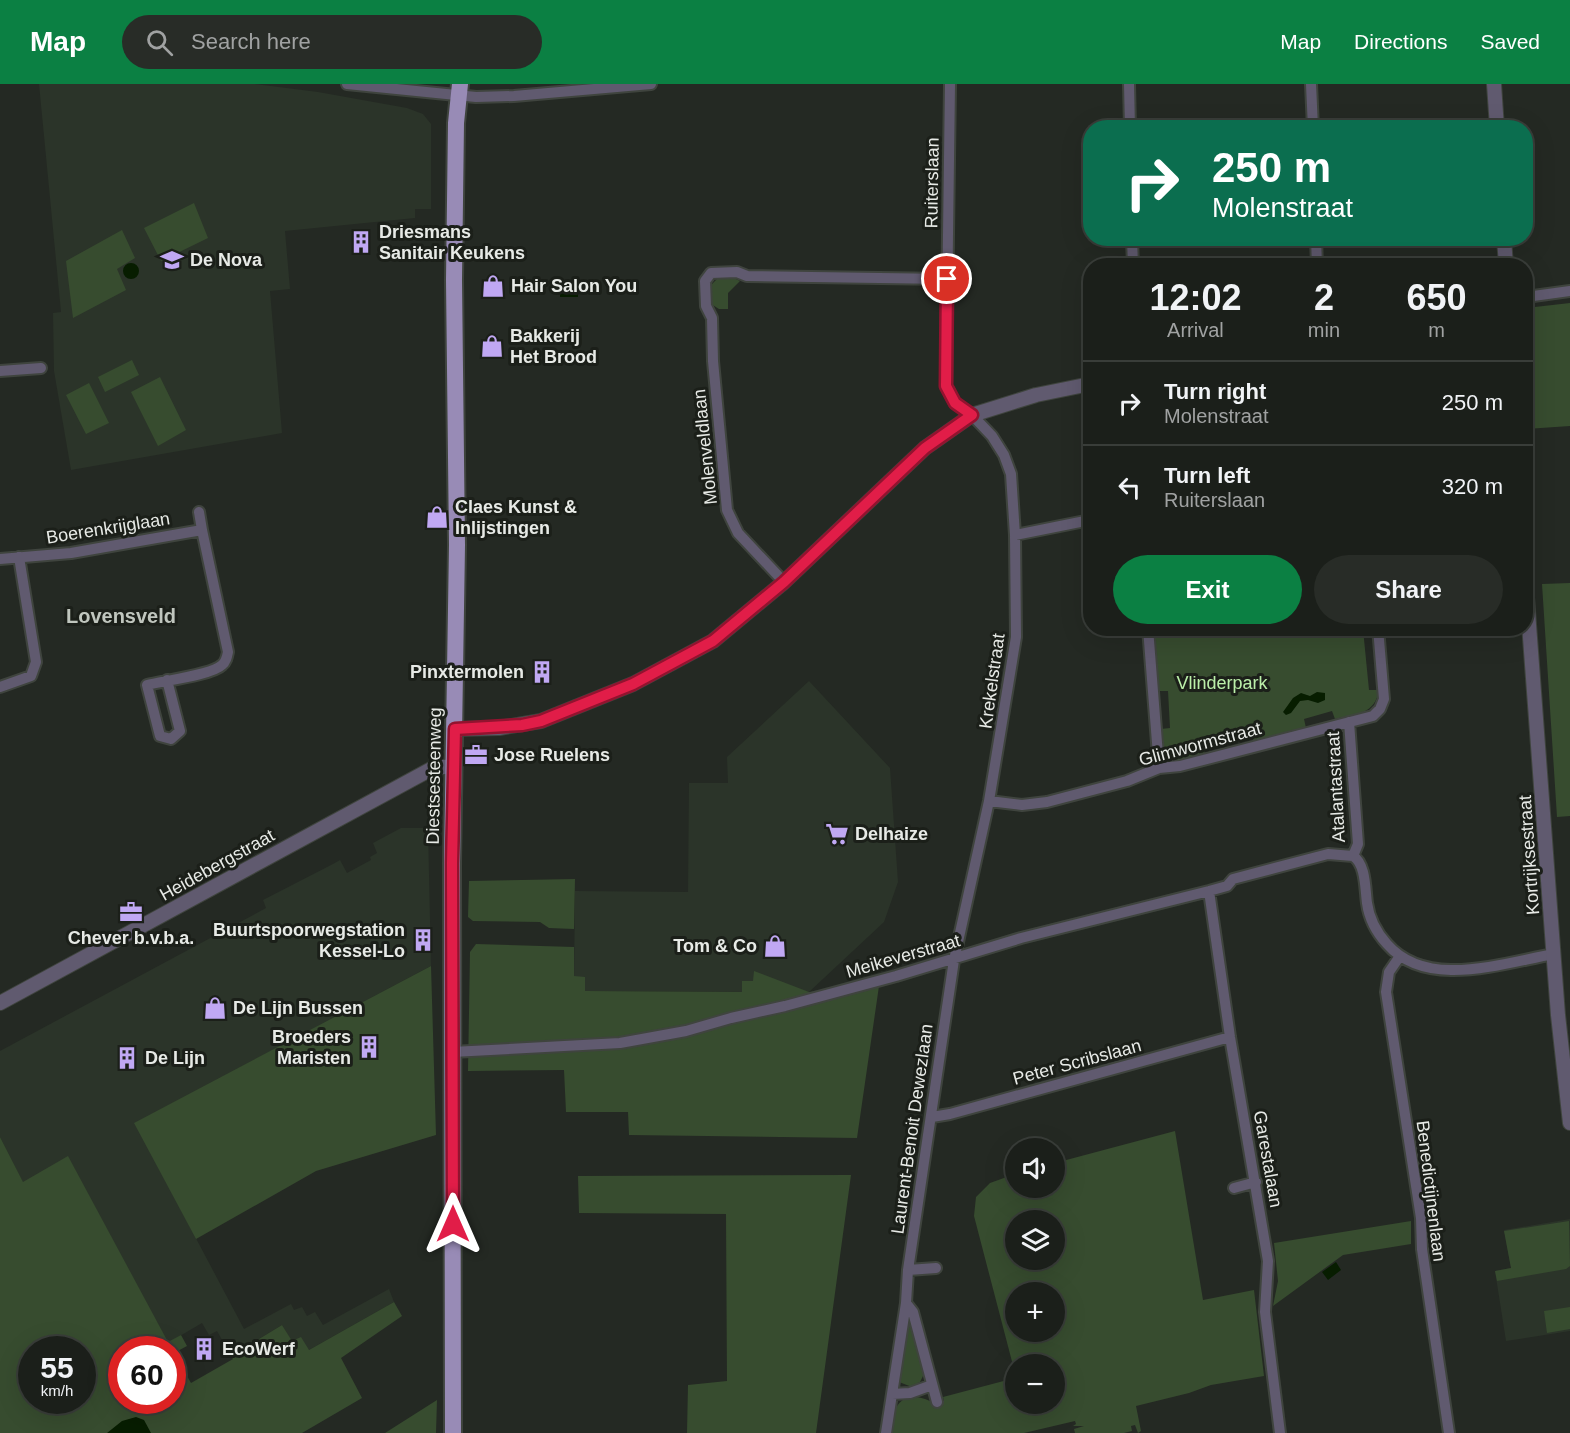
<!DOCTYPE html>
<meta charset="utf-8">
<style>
body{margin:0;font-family:Helvetica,sans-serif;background:#282c27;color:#f1f3f6;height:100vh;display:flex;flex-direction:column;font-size:22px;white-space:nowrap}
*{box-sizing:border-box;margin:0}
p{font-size:20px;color:#a0a2a2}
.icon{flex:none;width:33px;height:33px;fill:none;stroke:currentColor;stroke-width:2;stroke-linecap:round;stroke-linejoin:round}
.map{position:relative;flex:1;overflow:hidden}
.drawer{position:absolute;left:1083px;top:174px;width:450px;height:378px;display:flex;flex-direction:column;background:#1b1f1a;border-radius:24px;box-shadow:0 6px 24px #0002,0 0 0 2px #393d39}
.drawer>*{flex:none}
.hud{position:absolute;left:1083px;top:36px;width:450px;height:126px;border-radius:24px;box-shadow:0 6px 24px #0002,0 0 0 2px #393d39;background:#0b6e4f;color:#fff;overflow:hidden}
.controls{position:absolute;left:1005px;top:1054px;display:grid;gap:12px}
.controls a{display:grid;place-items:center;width:60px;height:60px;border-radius:50%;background:#1b1f1a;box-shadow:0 6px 24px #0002,0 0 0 2px #393d39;font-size:30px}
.speed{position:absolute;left:18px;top:1252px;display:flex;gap:12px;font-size:30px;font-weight:700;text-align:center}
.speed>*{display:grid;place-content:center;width:78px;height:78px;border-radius:50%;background:#1b1f1a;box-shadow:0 6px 24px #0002,0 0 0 2px #393d39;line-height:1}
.speed small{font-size:15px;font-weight:400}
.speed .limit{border:9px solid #d22;background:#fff;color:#111}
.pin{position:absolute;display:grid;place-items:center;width:51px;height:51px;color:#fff;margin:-26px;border:3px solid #fff;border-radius:50%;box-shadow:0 2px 6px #0007}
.me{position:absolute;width:66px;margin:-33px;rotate:0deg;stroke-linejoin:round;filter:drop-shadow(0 0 4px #0008)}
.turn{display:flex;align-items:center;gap:21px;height:126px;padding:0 30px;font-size:27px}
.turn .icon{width:78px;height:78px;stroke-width:2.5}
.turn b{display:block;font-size:42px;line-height:51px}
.eta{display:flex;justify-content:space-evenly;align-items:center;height:102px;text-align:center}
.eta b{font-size:36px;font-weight:800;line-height:42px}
.cta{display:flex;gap:12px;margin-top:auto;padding:12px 30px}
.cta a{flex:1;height:69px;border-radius:36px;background:#0b8043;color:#fff;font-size:24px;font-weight:800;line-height:69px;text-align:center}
.cta a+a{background:#282c27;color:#f1f3f6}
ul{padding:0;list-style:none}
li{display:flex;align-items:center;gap:18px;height:84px;padding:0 30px;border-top:2px solid #393d39}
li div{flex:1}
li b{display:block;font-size:22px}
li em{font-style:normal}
header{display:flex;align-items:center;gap:36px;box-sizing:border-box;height:84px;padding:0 30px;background:#0b8043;color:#fff}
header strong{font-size:28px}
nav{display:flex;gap:33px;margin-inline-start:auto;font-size:21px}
.search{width:420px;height:54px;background:#282c27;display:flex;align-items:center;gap:15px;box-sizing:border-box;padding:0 21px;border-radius:33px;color:#a0a2a2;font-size:22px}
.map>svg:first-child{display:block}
.built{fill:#2b3429}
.green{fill:#374c2f;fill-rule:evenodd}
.water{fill:#071d00}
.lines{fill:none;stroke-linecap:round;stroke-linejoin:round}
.minor-casing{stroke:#3f443e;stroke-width:14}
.tertiary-casing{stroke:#3f443e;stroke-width:16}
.primary-casing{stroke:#3f443e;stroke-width:20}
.minor{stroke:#605a6f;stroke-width:10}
.tertiary{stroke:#605a6f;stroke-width:14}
.primary{stroke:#988bb6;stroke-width:16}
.route-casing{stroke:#92132f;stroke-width:15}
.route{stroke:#e11d48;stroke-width:10}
.labels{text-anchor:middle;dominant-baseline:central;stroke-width:6;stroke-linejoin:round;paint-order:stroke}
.street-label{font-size:18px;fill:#e7eae6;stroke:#1b1f19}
.poi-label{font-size:18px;font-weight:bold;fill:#e7eae6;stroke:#1b1f19;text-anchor:start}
.park-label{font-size:18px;fill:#bbefa9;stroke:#1b1f19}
.neighbourhood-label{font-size:20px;font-weight:bold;fill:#c0c6be;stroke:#1b1f19}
</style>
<header>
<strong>Map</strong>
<div class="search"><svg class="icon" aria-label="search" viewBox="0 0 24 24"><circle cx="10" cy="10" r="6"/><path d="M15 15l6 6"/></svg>Search here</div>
<nav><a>Map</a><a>Directions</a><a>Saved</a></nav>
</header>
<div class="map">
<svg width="1570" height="1349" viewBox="0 0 1570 1349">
<rect width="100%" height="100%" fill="#242923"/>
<path class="built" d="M 39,0 L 255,0 L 318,8 L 407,24 L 423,30 L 431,40 L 431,125 L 415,125 L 415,134 L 285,147 L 290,205 L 270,207 L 282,349 L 71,386 L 54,287 L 53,229 L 61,228 Z
M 809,597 L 890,684 L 898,798 L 884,838 L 809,908 L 742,897 L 742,908 L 585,907 L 574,893 L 575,807 L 688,808 L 689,699 L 728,699 L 727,673 Z
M 401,744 L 428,744 L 431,882 L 135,1039 L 244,1245 L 291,1220 L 294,1226 L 302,1223 L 307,1232 L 315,1228 L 323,1241 L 389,1205 L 394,1218 L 309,1266 L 292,1258 L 282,1241 L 231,1272 L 217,1247 L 209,1251 L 202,1239 L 168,1259 L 68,1073 L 23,1099 L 0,1053 L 0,967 L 266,824 L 263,816 L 333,780 L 340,776 L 347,789 L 371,776 L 370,773 L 377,769 L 373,759 Z
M 1570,1135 L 1570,1247 L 1506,1257 L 1495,1187 L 1511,1184 L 1504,1146 Z"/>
<path class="green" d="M 194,119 L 208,154 L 161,177 L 144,144 Z
M 122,146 L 135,174 L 117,185 L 126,206 L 73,234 L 66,177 Z
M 718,194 L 734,194 L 740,197 L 728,209 L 728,225 L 719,225 L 711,220 L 710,202 Z
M 1570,219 L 1570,342 L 1526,345 L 1526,224 Z
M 132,276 L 139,291 L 105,308 L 98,293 Z
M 160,293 L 186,346 L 158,362 L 131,308 Z
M 89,299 L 109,339 L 86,350 L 66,311 Z
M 1570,499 L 1570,732 L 1557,733 L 1542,500 Z
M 1162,544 L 1363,545 L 1369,606 L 1379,606 C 1375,630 1357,630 1335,635 L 1332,627 L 1304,635 L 1306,644 L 1254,658 L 1251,648 L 1203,662 L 1205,671 C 1170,681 1164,684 1161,645 L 1170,644 L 1168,607 L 1157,607 L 1153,546 Z
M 575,795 L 574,845 L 549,844 L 540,838 L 473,837 L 468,833 L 469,797 Z
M 476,860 L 574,863 L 574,892 L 585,893 L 585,907 L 742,908 L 742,897 L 753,897 L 754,887 L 809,908 L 879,902 L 857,1054 L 629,1051 L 628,1028 L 566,1028 L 564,986 L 468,987 L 470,868 Z
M 431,882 L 436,1051 L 316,1087 L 196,1155 L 134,1039 Z
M 1175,1047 L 1203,1216 L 1254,1206 L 1264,1292 L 1211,1301 L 1189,1309 L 1136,1322 L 1141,1347 L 1138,1349 L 1135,1341 L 1131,1342 L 1132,1347 L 1124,1349 L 1075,1349 L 1074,1345 L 1084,1342 L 1073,1342 L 1076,1340 L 1075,1337 L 1024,1349 L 892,1349 C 893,1341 893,1331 896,1324 C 904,1308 923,1312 935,1320 L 944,1317 L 943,1313 L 1015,1294 L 1016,1320 L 1054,1320 L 1054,1281 L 1016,1281 L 1015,1289 L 974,1132 L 976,1113 L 990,1099 L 1015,1090 L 1016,1104 L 1054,1104 L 1055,1079 ZM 1016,1137 L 1054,1137 L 1054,1176 L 1016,1176 ZM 1016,1209 L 1054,1209 L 1054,1248 L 1016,1248 Z
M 0,1053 L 23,1098 L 68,1072 L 168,1258 L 181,1251 L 187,1262 L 174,1269 L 191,1299 L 233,1275 L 231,1272 L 282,1241 L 292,1257 L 301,1253 L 309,1266 L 394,1218 L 402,1232 L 341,1274 L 362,1314 L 302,1349 L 0,1349 ZM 32,1266 L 82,1266 L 82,1317 L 32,1317 ZM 122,1266 L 172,1266 L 172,1317 L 122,1317 Z
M 851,1091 L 816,1349 L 687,1349 L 688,1301 L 727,1297 L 726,1130 L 579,1129 L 578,1092 Z
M 1411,1137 L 1411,1160 L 1343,1171 L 1273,1222 L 1278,1197 L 1274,1159 Z
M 1569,1137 L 1570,1182 L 1566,1185 L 1497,1197 L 1495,1187 L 1511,1184 L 1504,1147 Z
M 1570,1223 L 1570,1245 L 1547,1249 L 1544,1227 Z
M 907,1236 L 910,1236 L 924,1290 L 920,1298 L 912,1303 L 899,1298 Z
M 437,1316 L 436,1349 L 385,1349 Z"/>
<path class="water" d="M123 187a8 8 0 1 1 16 0a8 8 0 1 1-16 0Z
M 560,204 L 578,204 L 578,213 L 560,213 Z
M 1317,608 L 1325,609 L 1325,616 L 1318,619 L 1308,616 L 1300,617 L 1291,629 L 1286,631 L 1283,628 L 1293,614 L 1301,609 L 1310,612 Z
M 1336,1178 L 1341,1186 L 1328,1196 L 1322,1188 Z
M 136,1333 L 144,1336 L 151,1349 L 107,1349 L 122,1337 Z"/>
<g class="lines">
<g class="minor-casing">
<path id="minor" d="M 347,0 L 476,13 L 514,12 L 651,0
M 1129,0 L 1130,44
M 1311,0 L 1313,44
M 1132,154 L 1133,182
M 1316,154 L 1317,182
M 1526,213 L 1570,207
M 0,287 L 41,284
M 199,428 L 202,446
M 1015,451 L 1090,436
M 0,475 L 71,469 L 202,446 L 228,568 C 227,573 226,578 222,581 C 212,591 162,597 147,601 L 160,652 L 171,655 L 180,647 L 167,596
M 784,498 L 738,449 L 727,426 L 713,277 L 712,234 L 706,222 L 705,197 L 711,189 L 737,188 L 747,192 L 947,195
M 1148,544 L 1159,684
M 0,603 L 31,592 L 36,578 L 19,473
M 1349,638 L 1358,760 L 1353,772
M 989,717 L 1022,721 L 1047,718 L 1127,697 L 1159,684 L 1180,682 L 1373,632 L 1380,625 L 1384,615 L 1378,544
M 1353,772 C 1366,780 1365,805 1367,819 C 1369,834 1377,849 1387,860 C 1427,906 1502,879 1554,870
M 1209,807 L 1230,953 L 1268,1177 L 1265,1228 L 1280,1349
M 1400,872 L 1389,888 L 1386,908 L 1421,1134 L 1422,1165 L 1449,1349
M 452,968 L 620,959 L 686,947 L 731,934 L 785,922 L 896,892 L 1021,854 L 1209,807 L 1227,802 L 1233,795 L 1328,770 L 1353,772
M 932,1033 L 950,1030 L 1230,953
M 1234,1104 L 1256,1098
M 908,1186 L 936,1184
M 906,1219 L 908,1186 L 954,876 L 989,717 L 1016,553 L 1015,451 L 1011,390 L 1004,371 L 992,352 L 972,331 L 955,319 L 946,302 L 950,0
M 892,1310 L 910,1309 L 932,1301
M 886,1349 L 906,1219 L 913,1228 L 937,1318"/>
</g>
<g class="tertiary-casing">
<path id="tertiary" d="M 1494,0 L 1497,44
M 1504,154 L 1506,182
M 1526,500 L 1558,931 L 1570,1039
M 455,645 L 499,644 L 541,637 L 633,600 L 713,557 L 784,498 L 925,364 L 972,331 L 1036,311 L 1090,300
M 0,919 L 433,684 L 454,682"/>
</g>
<g class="primary-casing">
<path id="primary" d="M 453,1349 L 452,779 L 457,461 L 454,196 L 456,39 L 460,0"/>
</g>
<use href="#minor" class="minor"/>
<use href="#tertiary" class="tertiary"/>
<use href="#primary" class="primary"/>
</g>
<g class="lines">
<g class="route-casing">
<path id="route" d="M 453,1140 L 452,779 L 455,645 L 522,641 L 541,637 L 633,600 L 713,557 L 784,498 L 925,364 L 972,331 L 955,319 L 946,302 L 947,195"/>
</g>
<use href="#route" class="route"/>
</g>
<defs>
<g id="building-bare" transform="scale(1.8)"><path d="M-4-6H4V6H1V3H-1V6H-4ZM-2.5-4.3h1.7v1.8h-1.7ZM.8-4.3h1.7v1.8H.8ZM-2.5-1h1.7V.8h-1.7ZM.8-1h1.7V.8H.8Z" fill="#c0a8f3" stroke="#1b1f19" stroke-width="2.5" paint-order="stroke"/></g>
<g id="school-bare" transform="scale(1.8)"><path d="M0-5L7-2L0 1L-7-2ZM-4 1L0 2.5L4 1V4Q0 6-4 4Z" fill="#c0a8f3" stroke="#1b1f19" stroke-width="2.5" paint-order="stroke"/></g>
<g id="shop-bare" transform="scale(1.8)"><path d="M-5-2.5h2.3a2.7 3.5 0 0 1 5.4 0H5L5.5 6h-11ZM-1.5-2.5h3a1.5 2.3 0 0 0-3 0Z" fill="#c0a8f3" stroke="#1b1f19" stroke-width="2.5" paint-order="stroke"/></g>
<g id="office-bare" transform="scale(1.8)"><path d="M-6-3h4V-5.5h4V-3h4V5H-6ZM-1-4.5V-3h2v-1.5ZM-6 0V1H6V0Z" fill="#c0a8f3" stroke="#1b1f19" stroke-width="2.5" paint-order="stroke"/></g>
<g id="supermarket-bare" transform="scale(1.8)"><path d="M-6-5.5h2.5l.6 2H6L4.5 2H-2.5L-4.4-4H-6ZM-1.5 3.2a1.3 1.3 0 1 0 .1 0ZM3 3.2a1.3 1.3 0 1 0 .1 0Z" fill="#c0a8f3" stroke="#1b1f19" stroke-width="2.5" paint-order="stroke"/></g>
</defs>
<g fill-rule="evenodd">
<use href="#building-bare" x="361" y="158"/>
<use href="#school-bare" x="172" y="176"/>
<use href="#shop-bare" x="493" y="202"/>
<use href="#shop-bare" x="492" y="262"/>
<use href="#shop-bare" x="437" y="433"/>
<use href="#building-bare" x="542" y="588"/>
<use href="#office-bare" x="476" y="671"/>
<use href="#supermarket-bare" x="837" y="750"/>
<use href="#office-bare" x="131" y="828"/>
<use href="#building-bare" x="423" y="856"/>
<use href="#shop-bare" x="775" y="862"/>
<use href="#shop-bare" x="215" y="924"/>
<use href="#building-bare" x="369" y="963"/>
<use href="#building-bare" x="127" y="974"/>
<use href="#building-bare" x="204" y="1265"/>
</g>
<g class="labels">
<g class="street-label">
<text transform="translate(932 99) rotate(-89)">Ruiterslaan</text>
<text transform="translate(705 363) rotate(-96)">Molenveldlaan</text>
<text transform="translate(108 444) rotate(-9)">Boerenkrijglaan</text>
<text transform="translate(992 597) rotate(-82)">Krekelstraat</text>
<text transform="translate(1200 660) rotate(-15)">Glimwormstraat</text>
<text transform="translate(434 692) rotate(-89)">Diestsesteenweg</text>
<text transform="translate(1336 703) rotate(-93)">Atalantastraat</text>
<text transform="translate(1529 771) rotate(-94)">Kortrijksestraat</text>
<text transform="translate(217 781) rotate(-29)">Heidebergstraat</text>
<text transform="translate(903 872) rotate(-16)">Meikeverstraat</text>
<text transform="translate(1077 978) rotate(-15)">Peter Scribslaan</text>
<text transform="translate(912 1045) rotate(-82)">Laurent-Benoit Dewezlaan</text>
<text transform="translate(1268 1075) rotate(80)">Garestalaan</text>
<text transform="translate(1431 1107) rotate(83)">Benedictijnenlaan</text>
</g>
<g class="poi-label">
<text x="379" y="148">Driesmans<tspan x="379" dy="21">Sanitair Keukens</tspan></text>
<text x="190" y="176">De Nova</text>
<text x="511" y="202">Hair Salon You</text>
<text x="510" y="252">Bakkerij<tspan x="510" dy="21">Het Brood</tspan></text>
<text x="455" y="423">Claes Kunst &amp;<tspan x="455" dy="21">Inlijstingen</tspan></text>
<text x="524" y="588" text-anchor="end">Pinxtermolen</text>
<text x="494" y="671">Jose Ruelens</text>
<text x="855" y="750">Delhaize</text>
<text x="405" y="846" text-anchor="end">Buurtspoorwegstation<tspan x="405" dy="21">Kessel-Lo</tspan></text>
<text x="131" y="854" text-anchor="middle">Chever b.v.b.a.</text>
<text x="757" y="862" text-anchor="end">Tom &amp; Co</text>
<text x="233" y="924">De Lijn Bussen</text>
<text x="351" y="953" text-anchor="end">Broeders<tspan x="351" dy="21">Maristen</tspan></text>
<text x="145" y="974">De Lijn</text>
<text x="222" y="1265">EcoWerf</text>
</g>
<g class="park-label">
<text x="1222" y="599">Vlinderpark</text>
</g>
<g class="neighbourhood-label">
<text x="121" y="532">Lovensveld</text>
</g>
</g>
</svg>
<div class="controls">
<a><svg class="icon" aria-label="sound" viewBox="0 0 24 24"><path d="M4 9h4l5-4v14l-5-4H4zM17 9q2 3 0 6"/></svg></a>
<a><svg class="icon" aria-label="layers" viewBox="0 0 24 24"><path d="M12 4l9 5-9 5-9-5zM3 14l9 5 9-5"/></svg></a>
<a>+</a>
<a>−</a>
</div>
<div class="speed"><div>55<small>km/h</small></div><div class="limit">60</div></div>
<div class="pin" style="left:947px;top:195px;background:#d93025"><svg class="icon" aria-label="arrive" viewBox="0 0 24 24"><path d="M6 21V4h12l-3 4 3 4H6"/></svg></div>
<svg class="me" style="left:453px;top:1140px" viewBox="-20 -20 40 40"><path d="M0-17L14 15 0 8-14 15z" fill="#e11d48" stroke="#fff" stroke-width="4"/></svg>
<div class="hud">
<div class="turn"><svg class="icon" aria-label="right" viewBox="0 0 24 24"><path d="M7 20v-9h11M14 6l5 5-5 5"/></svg><div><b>250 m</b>Molenstraat</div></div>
</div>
<section class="drawer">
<div class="eta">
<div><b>12:02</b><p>Arrival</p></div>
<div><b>2</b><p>min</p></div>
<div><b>650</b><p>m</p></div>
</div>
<ul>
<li><svg class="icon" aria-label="right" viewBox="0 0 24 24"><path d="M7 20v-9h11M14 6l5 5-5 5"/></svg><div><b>Turn right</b><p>Molenstraat</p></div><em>250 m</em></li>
<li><svg class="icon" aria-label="left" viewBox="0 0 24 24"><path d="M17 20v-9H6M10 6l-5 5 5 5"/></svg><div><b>Turn left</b><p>Ruiterslaan</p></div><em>320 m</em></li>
</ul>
<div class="cta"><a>Exit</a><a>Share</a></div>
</section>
</div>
